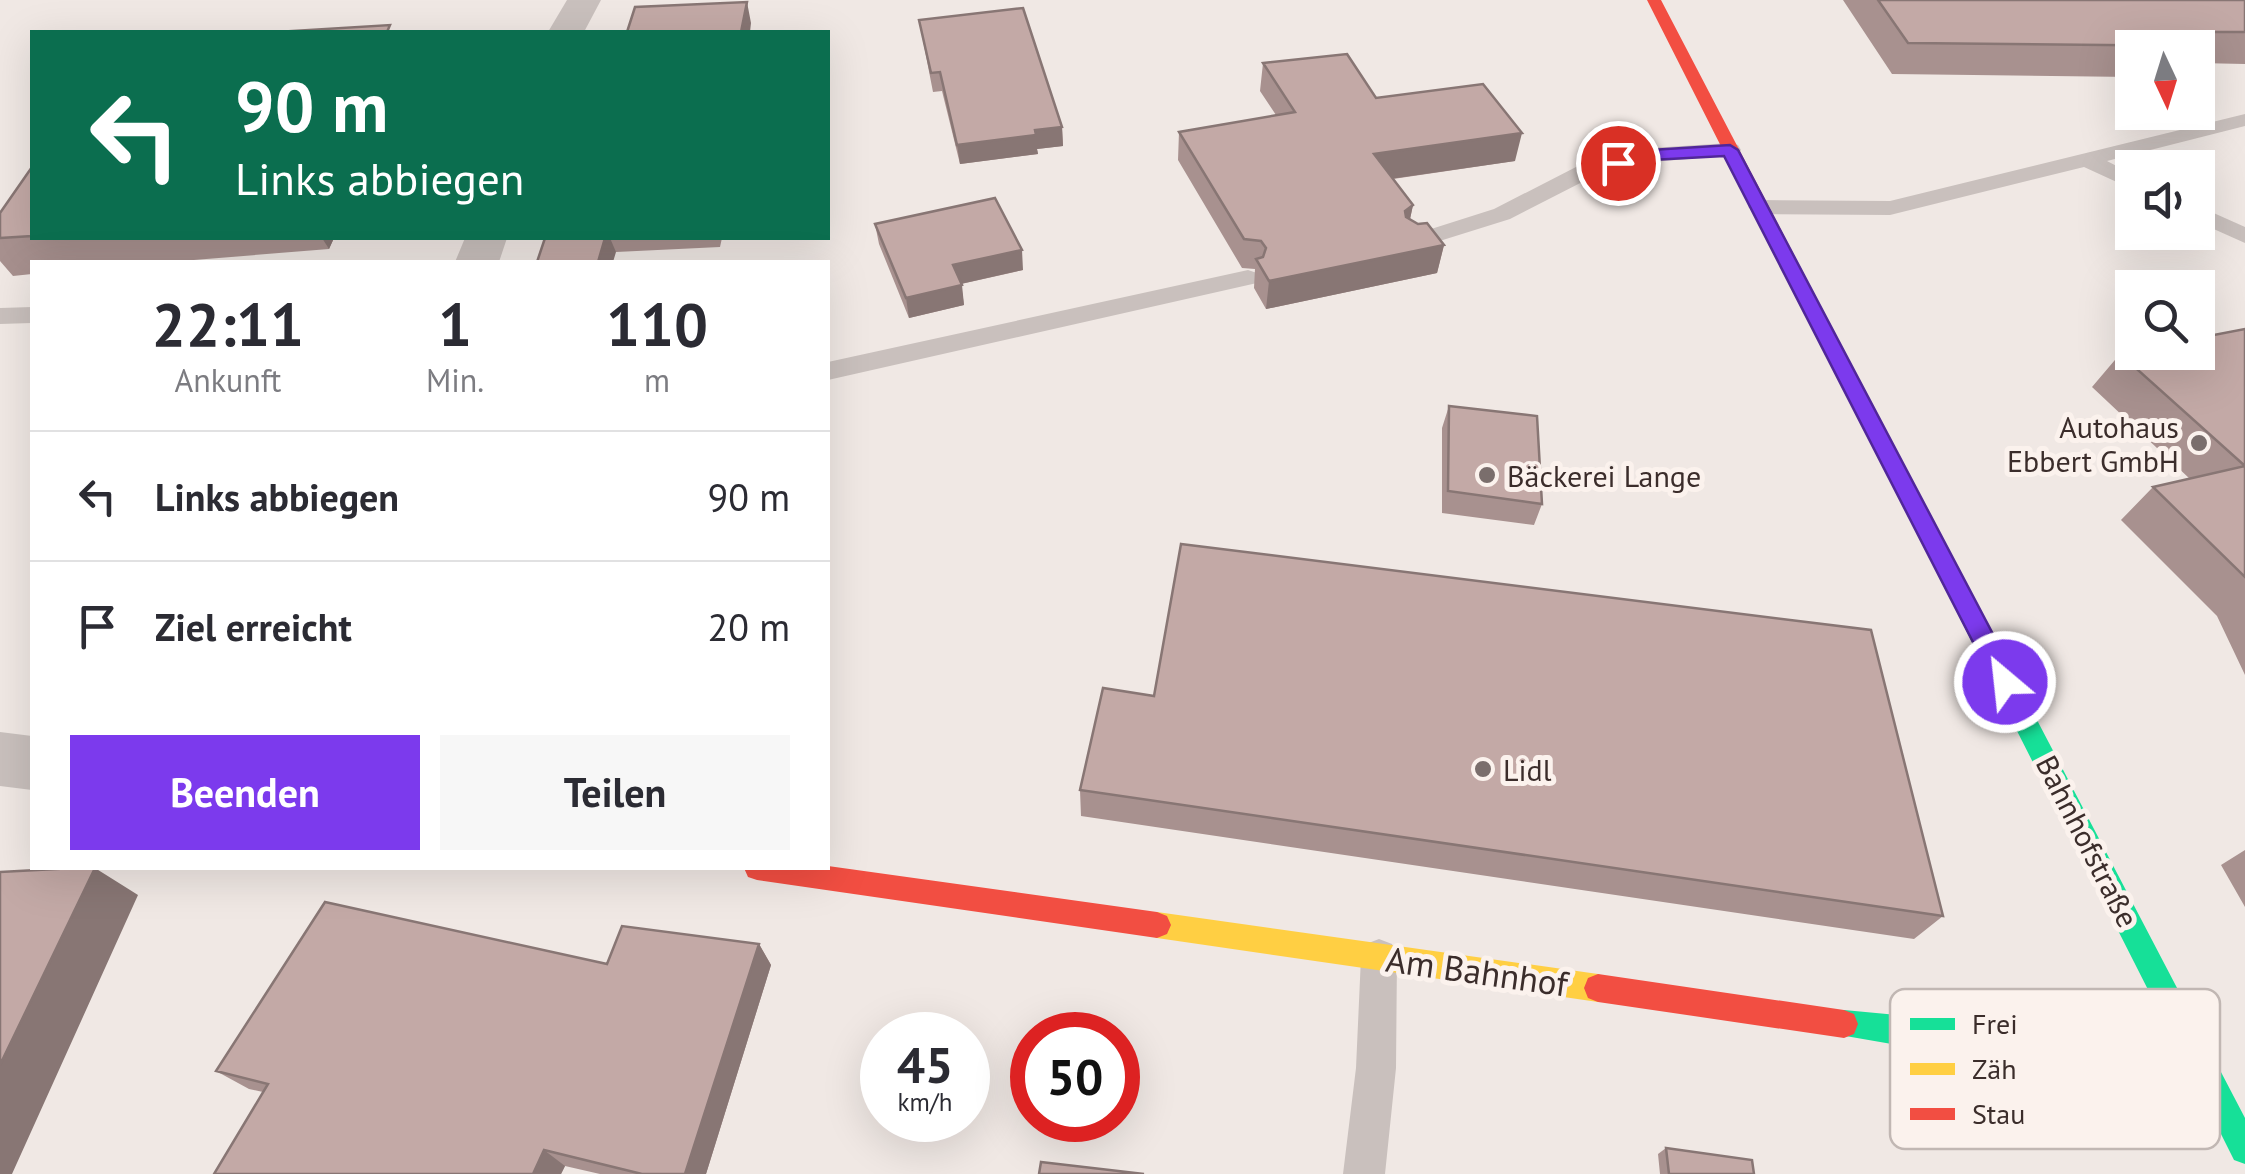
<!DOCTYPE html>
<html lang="de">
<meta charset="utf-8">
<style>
body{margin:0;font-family:"PT Sans",sans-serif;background:#f7f7f7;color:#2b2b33;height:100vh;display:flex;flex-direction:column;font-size:38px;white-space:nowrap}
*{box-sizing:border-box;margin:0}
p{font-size:32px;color:#7c7c81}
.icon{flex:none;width:55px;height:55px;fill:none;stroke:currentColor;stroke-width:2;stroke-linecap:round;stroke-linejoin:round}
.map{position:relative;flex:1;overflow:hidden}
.drawer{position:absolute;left:30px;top:260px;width:800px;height:610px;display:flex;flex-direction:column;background:#fff;border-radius:0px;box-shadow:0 10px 40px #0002}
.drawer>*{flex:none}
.top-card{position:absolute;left:30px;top:30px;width:800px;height:210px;border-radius:0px;box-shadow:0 10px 40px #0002;background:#0b6e4f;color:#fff;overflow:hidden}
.needle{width:65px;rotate:176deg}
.tools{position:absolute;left:2115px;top:30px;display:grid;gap:20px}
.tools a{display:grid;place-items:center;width:100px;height:100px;border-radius:0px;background:#fff;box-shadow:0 10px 40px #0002;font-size:50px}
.speed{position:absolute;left:860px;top:1012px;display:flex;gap:20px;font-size:50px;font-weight:700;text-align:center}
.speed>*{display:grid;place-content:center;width:130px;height:130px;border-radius:50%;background:#fff;box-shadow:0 10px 40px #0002;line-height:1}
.speed small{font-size:25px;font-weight:400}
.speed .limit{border:15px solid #d22;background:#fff;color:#111}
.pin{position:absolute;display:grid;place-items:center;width:85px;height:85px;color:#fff;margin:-42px;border:5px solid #fff;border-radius:50%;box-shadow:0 2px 10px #0007}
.me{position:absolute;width:110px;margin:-55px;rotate:332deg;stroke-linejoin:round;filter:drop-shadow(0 0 8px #0008)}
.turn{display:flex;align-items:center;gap:35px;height:210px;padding:0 40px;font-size:45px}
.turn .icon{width:130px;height:130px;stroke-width:2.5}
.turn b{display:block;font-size:70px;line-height:85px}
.eta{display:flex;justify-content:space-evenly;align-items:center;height:170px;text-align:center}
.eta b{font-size:60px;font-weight:800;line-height:70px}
.button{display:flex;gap:20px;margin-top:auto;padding:20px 40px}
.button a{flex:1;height:115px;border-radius:0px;background:#7c3aed;color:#fff;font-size:40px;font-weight:800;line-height:115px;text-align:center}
.button a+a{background:#f7f7f7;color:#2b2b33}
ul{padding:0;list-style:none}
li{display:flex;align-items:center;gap:30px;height:130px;padding:0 40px;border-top:2px solid #e1e1e2}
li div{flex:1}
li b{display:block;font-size:38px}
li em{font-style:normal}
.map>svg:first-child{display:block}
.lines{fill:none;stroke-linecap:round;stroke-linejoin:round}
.lane{fill:#c9c0bd;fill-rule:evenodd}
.street{fill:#c9c0bd;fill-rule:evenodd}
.fast{fill:#16e098;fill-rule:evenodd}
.slow{fill:#ffcf43;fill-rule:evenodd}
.jam{fill:#f24e42;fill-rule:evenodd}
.wall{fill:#a8918f}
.shaded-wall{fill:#887674}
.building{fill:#c3a9a6;stroke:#887674;stroke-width:2.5}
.route{fill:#7c3aed;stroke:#51269a;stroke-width:2.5}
.poi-dot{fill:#7a6e6c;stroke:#fbf2ed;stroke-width:4}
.labels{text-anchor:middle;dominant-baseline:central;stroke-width:10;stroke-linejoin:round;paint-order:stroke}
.poi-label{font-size:30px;fill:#3b2d2b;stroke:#fbf2ed;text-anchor:start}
.street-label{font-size:30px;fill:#3b2d2b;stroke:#fbf2ed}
.near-street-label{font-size:35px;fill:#3b2d2b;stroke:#fbf2ed}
.key{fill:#fbf2ed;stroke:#c1b7b3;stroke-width:2.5}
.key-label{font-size:28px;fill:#3b2d2b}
</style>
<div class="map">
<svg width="2245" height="1174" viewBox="0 0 2245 1174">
<rect width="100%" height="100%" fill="#f0e8e4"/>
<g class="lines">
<path class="lane" d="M 2245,114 L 2245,126 L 2107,161 L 2132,174 L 2132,189 L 2084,167 L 1890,215 L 1759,214 L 1748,207 L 1759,200 L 1890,201 Z
M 1730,143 L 1738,145 L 1741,150 L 1738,155 L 1651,162 L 1592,177 L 1510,219 L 1414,249 L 1402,242 L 1406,237 L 1494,209 L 1576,167 L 1651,148 Z
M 2198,206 L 2245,227 L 2245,243 L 2198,222 Z
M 1248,270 L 1257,273 L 1260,278 L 1257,283 L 828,380 L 828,362 Z
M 32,307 L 32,323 L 0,324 L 0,308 Z
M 1379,939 L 1392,944 L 1397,957 L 1396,1068 L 1385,1174 L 1343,1174 L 1356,1068 L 1361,957 L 1366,944 Z"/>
<path class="street" d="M 567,0 L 601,0 L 584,32 L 548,32 Z
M 465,238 L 507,238 L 499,262 L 455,262 Z
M 0,732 L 32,736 L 32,790 L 0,786 Z"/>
<path class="fast" d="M 1784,247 L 1793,253 L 2245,1118 L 2245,1164 L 2234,1160 L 2190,1072 L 1909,1047 L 1834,1034 L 1830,1024 L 1834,1014 L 1844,1010 L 2174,1041 L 1775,253 Z"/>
<path class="slow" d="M 1157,912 L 1598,974 L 1608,978 L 1612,988 L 1608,998 L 1598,1002 L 1157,938 L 1147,934 L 1143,925 L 1147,916 Z"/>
<path class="jam" d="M 1647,0 L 1661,0 L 1793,253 L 1790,257 L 1784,259 L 1775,253 Z
M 828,866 L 1157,912 L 1167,916 L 1171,925 L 1167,934 L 1157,938 L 757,880 L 748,877 L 744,868 Z
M 1598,974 L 1844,1010 L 1854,1014 L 1858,1024 L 1854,1034 L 1844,1038 L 1598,1002 L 1588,998 L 1584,988 L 1588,978 Z"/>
</g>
<path class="wall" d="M 1843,0 L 2245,0 L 2245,64 L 2198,63 L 2198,48 L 2132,48 L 2132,77 L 1892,74 Z
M 919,20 L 1062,127 L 1063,146 L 1037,149 L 1038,154 L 960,164 L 942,91 L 933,92 Z
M 1263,63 L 1376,98 L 1515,161 L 1393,179 L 1413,205 L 1410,219 L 1444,245 L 1437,273 L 1266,309 L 1254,288 L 1255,269 L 1242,268 L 1178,160 L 1179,132 L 1276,115 L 1260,91 Z
M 32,167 L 32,238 L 334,238 L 329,249 L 169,262 L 32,262 L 32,274 L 13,276 L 0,261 L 0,213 Z
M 875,224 L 1023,270 L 961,284 L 964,305 L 909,318 L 879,244 Z
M 545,238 L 722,238 L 720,247 L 616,252 Z
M 2245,329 L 2245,675 L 2217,616 L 2121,520 L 2153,487 L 2190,479 L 2092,387 L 2120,354 Z
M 1449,406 L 1542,504 L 1534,525 L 1442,513 L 1442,428 Z
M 1080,790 L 1943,916 L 1914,939 L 1081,816 Z
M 2245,850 L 2245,907 L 2221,865 Z
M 759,944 L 771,965 L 706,1174 L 600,1174 L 565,1166 L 561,1174 L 214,1174 L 263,1092 L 249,1089 L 216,1071 L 607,964 Z
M 1666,1148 L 1754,1174 L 1660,1174 L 1658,1154 Z"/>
<path class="shaded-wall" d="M 747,2 L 751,23 L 750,32 L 741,32 Z
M 1062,127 L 1063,146 L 1037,149 L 1038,154 L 960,164 L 957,145 L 1035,130 Z
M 1522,133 L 1515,161 L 1369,182 L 1374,154 Z
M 1413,205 L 1407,233 L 1405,211 Z
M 322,238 L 334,238 L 329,249 Z
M 605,238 L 610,238 L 616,252 L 613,262 L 598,262 Z
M 1444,245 L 1437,273 L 1266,309 L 1269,281 Z
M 1022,250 L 1023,270 L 956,285 L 953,265 Z
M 962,285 L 964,305 L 909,318 L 906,298 Z
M 95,868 L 138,895 L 12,1174 L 0,1174 L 0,1065 Z
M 759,944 L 771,965 L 706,1174 L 685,1174 Z
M 544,1150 L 565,1166 L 561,1174 L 533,1174 Z"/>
<path class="building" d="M 1878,0 L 2245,0 L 2245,32 L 2173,32 L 2204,46 L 1908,43 Z
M 747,2 L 741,32 L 627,32 L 635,7 Z
M 1023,8 L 1062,127 L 1035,130 L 1036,135 L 957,145 L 940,72 L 931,73 L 919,20 Z
M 390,25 L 387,32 L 276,32 Z
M 1347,54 L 1376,98 L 1483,84 L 1522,133 L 1374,154 L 1413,205 L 1405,211 L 1406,217 L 1418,224 L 1427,223 L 1444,245 L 1269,281 L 1256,259 L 1263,257 L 1266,248 L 1261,241 L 1244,239 L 1179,132 L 1295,112 L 1263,63 Z
M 32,167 L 32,236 L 0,238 L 0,213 Z
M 995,198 L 1022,250 L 953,265 L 962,285 L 906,298 L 875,224 Z
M 545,238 L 605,238 L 598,262 L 537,262 Z
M 2245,329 L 2245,466 L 2120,354 L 2132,351 L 2132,352 L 2198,352 L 2198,338 Z
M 1449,406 L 1537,416 L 1542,504 L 1448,491 Z
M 2245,466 L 2245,577 L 2153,487 Z
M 1181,544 L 1871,630 L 1943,916 L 1080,790 L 1103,688 L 1154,696 Z
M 75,868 L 95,868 L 0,1065 L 0,872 Z
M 325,902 L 607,964 L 622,926 L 759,944 L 685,1174 L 642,1174 L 544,1150 L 533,1174 L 214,1174 L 268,1084 L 216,1071 Z
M 1666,1148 L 1752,1160 L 1754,1174 L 1669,1174 Z
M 1041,1162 L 1144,1174 L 1039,1174 Z"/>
<path class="route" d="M 1730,145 L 1738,150 L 2014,674 L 2017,682 L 2014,689 L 1997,689 L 1724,156 L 1651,160 L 1618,168 L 1609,163 L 1651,150 Z"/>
<g class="poi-dot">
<circle cx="2199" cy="443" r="10"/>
<circle cx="1487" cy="475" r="10"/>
<circle cx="1483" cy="769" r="10"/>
</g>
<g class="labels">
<g class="poi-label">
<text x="2179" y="426" text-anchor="end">Autohaus<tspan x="2179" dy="34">Ebbert GmbH</tspan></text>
<text x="1507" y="475">Bäckerei Lange</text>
<text x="1503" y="769">Lidl</text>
</g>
<g class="street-label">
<text transform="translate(2088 841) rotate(63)">Bahnhofstraße</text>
</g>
<g class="near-street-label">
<text transform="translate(1477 971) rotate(8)">Am Bahnhof</text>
</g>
</g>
<rect x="1890" y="989" width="330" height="160" rx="15" class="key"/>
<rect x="1910" y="1018" width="45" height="12" fill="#16e098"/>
<rect x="1910" y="1063" width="45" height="12" fill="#ffcf43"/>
<rect x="1910" y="1108" width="45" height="12" fill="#f24e42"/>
<g class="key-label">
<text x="1972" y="1034">Frei</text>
<text x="1972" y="1079">Zäh</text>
<text x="1972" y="1124">Stau</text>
</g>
</svg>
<div class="tools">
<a><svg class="needle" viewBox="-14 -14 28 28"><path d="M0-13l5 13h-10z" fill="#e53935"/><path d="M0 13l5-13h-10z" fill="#7c7c81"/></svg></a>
<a><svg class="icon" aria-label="sound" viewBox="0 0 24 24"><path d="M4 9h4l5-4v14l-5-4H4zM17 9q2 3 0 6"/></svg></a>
<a><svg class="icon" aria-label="search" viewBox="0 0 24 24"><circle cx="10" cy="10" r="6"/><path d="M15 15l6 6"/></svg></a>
</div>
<div class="speed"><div>45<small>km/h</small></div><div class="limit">50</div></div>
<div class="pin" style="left:1618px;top:163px;background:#d93025"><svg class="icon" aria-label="arrive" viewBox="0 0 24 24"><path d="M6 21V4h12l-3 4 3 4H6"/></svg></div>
<svg class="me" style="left:2005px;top:682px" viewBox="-20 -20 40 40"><circle r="17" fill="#7c3aed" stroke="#fff" stroke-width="3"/><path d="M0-11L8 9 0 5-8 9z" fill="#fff"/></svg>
<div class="top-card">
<div class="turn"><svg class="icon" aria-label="left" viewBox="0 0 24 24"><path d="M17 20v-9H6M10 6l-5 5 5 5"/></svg><div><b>90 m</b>Links abbiegen</div></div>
</div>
<section class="drawer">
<div class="eta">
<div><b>22:11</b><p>Ankunft</p></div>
<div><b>1</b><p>Min.</p></div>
<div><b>110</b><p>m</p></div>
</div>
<ul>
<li><svg class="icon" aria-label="left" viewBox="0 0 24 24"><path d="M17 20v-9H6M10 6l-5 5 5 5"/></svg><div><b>Links abbiegen</b></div><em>90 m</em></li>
<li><svg class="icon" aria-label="arrive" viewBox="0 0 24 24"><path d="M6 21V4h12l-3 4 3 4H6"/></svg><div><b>Ziel erreicht</b></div><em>20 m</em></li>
</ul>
<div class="button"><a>Beenden</a><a>Teilen</a></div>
</section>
</div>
